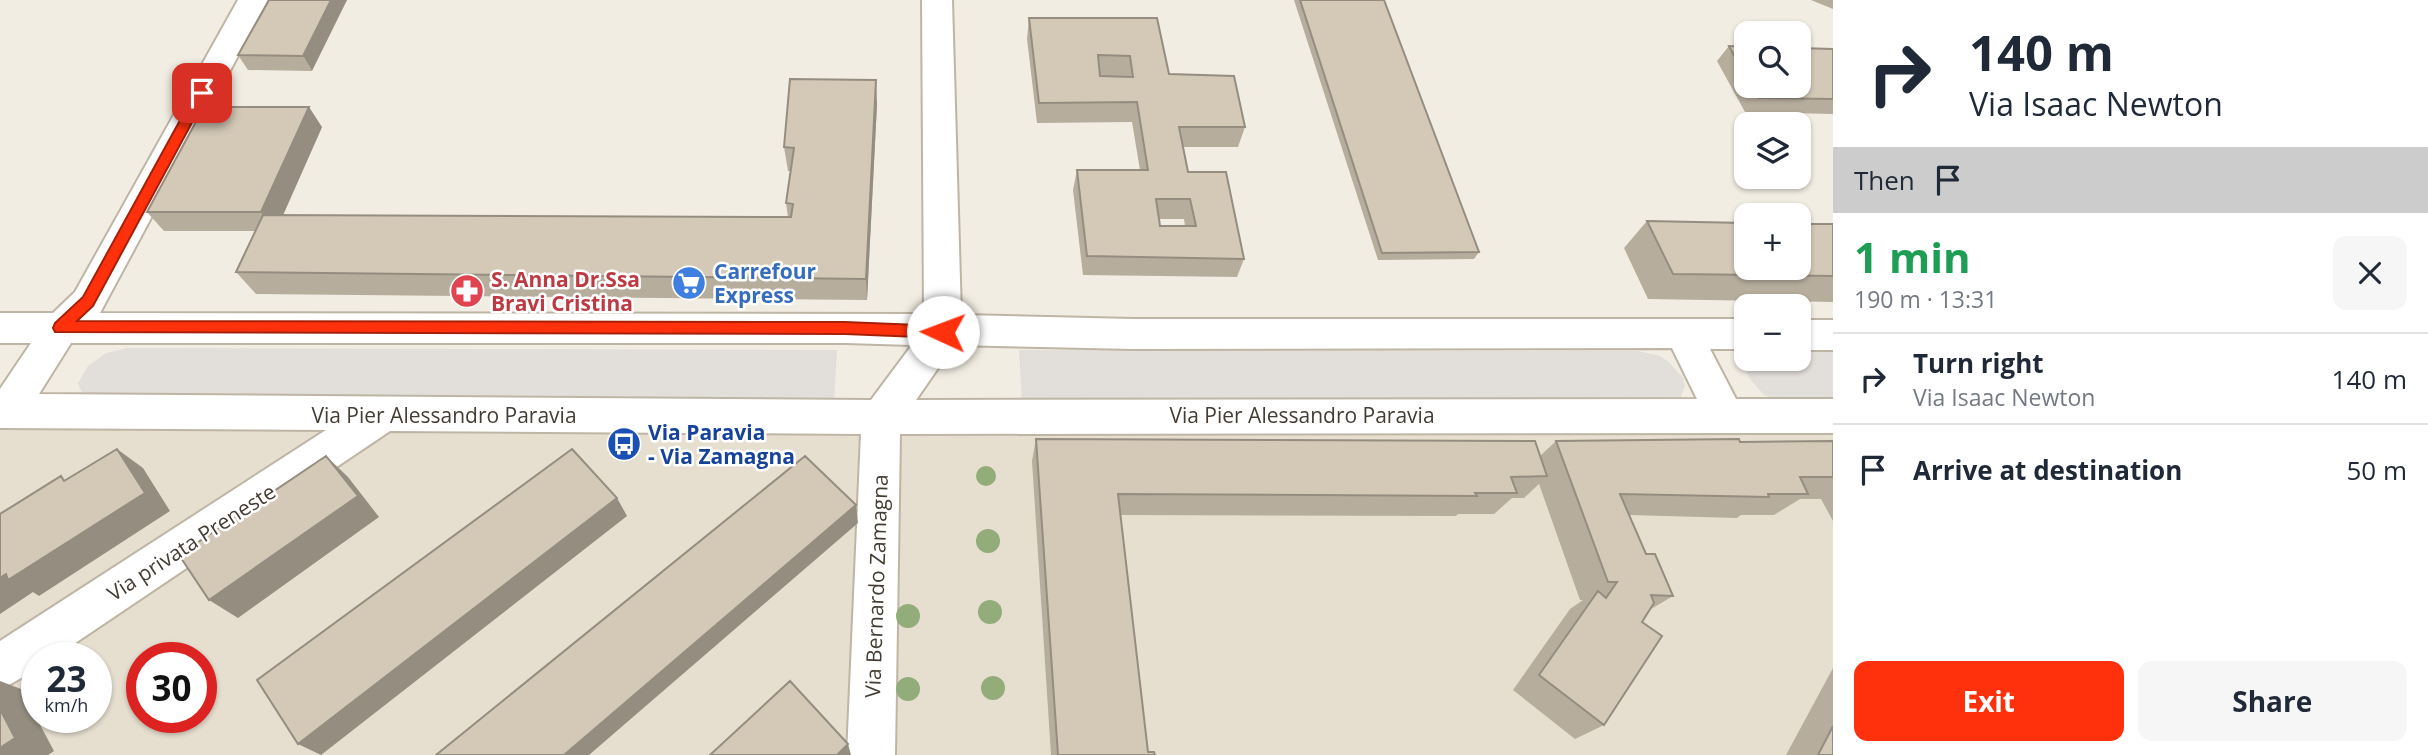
<!DOCTYPE html>
<meta charset="utf-8">
<style>
body{margin:0;font-family:"Open Sans",sans-serif;background:#f6f6f7;color:#1f2937;height:100vh;display:flex;flex-direction:column;font-size:26px;white-space:nowrap}
*{box-sizing:border-box;margin:0}
p{font-size:23px;color:#747a83}
.icon{flex:none;width:38px;height:38px;fill:none;stroke:currentColor;stroke-width:2;stroke-linecap:round;stroke-linejoin:round}
.map{position:relative;flex:1;overflow:hidden}
.sheet{display:flex;flex-direction:column;background:#fff;width:595px}
.sheet>*{flex:none}
.banner{background:#fff;color:#1f2937;overflow:hidden}
.fabs{position:absolute;left:1734px;top:21px;display:grid;gap:14px}
.fabs a{display:grid;place-items:center;width:77px;height:77px;border-radius:14px;background:#fff;box-shadow:0 2px 5px #0004;font-size:35px}
.speed{position:absolute;left:21px;top:642px;display:flex;gap:14px;font-size:35px;font-weight:700;text-align:center}
.speed>*{display:grid;place-content:center;width:91px;height:91px;border-radius:50%;background:#fff;box-shadow:0 2px 5px #0004;line-height:1}
.speed small{font-size:18px;font-weight:400}
.speed .limit{border:10px solid #d22;background:#fff;color:#111}
.pin{position:absolute;display:grid;place-items:center;width:60px;height:60px;color:#fff;margin:-30px;border-radius:14px;box-shadow:0 4px 10px #0006}
.me{position:absolute;width:77px;margin:-38px;rotate:272deg;stroke-linejoin:round;filter:drop-shadow(0 0 5px #0008)}
.turn{display:flex;align-items:center;gap:24px;height:147px;padding:0 21px;font-size:32px}
.turn .icon{width:91px;height:91px;stroke-width:2.5}
.turn b{display:block;font-size:49px;line-height:60px}
.then{display:flex;align-items:center;height:66px;padding:0 21px;background:#0003;gap:14px;font-size:26px}
.round{display:grid;place-items:center;flex:none;width:74px;height:74px;border-radius:14px;background:#f6f6f7}
.headline{display:flex;align-items:center;justify-content:space-between;height:119px;padding:0 21px}
h1{font-size:42px;font-weight:700;line-height:52px;color:#1e9e55}
.button{display:flex;gap:14px;margin-top:auto;padding:14px 21px}
.button a{flex:1;height:80px;border-radius:14px;background:#ff310d;color:#fff;font-size:28px;font-weight:700;line-height:80px;text-align:center}
.button a+a{background:#f6f6f7;color:#1f2937}
ul{padding:0;list-style:none}
li{display:flex;align-items:center;gap:21px;height:91px;padding:0 21px;border-top:2px solid #e0e1e3}
li div{flex:1}
li b{display:block;font-size:26px}
li em{font-style:normal}
main{display:flex;flex:1;min-height:0}
.map>svg:first-child{display:block}
.residential{fill:#e6dfd0;fill-rule:evenodd}
.parking{fill:#e2dfdb}
.lines{fill:none;stroke-linecap:round;stroke-linejoin:round}
.street-casing{stroke:#beb5a5;stroke-width:4}
.street{fill:#fff;fill-rule:evenodd}
.tree{fill:#92ac7a}
.wall{fill:#b6ad9d;fill-rule:evenodd}
.shaded-wall{fill:#948d80}
.building{fill:#d4c9b7;stroke:#948d80;stroke-width:2;fill-rule:evenodd}
.route{fill:#ff310d;stroke:#a62008;stroke-width:2}
.labels{text-anchor:middle;dominant-baseline:central;stroke-width:5;stroke-linejoin:round;paint-order:stroke}
.shop-label{font-size:21px;font-weight:bold;fill:#366cbe;stroke:#fff;text-anchor:start}
.health-label{font-size:21px;font-weight:bold;fill:#be3a42;stroke:#fff;text-anchor:start}
.street-label{font-size:21px;fill:#443d33;stroke:#fff}
.transit-label{font-size:21px;font-weight:bold;fill:#164399;stroke:#fff;text-anchor:start}
</style>
<main>
<div class="map">
<svg width="1833" height="755" viewBox="0 0 1833 755">
<rect width="100%" height="100%" fill="#f2ede2"/>
<path class="residential" d="M 0,424 L 1833,432 L 1833,755 L 0,755 ZM 37,658 L 96,658 L 96,718 L 37,718 ZM 142,658 L 201,658 L 201,718 L 142,718 Z"/>
<path class="parking" d="M 127,348 L 837,350 L 834,403 L 83,396 L 78,383 L 88,366 L 106,353 Z
M 1019,350 L 1638,351 L 1660,356 L 1669,362 L 1683,378 L 1685,386 L 1680,400 L 1022,403 Z
M 1799,352 L 1833,352 L 1833,405 L 1774,400 L 1763,394 L 1749,378 L 1746,370 L 1749,359 L 1799,359 Z"/>
<g class="lines">
<g class="street-casing">
<path id="street" d="M 238,0 L 268,0 L 100,313 L 924,314 L 922,0 L 952,0 L 961,315 L 1133,319 L 1746,319 L 1746,349 L 1710,349 L 1736,399 L 1833,399 L 1833,433 L 900,434 L 895,755 L 847,755 L 861,434 L 390,431 L 53,658 L 37,658 L 37,669 L 0,690 L 0,641 L 326,430 L 0,428 L 0,389 L 31,343 L 0,343 L 0,313 L 53,313 L 75,292 ZM 71,343 L 845,343 L 912,345 L 871,400 L 39,394 ZM 954,345 L 1133,349 L 1672,348 L 1697,399 L 916,400 Z
M 1799,320 L 1833,320 L 1833,350 L 1799,350 Z"/>
</g>
<use href="#street" class="street"/>
</g>
<g class="tree">
<circle cx="986" cy="476" r="10"/>
<circle cx="988" cy="541" r="12"/>
<circle cx="990" cy="612" r="12"/>
<circle cx="908" cy="616" r="12"/>
<circle cx="993" cy="688" r="12"/>
<circle cx="908" cy="689" r="12"/>
</g>
<path class="wall" d="M 269,0 L 312,71 L 248,70 L 238,55 Z
M 1294,0 L 1384,0 L 1479,252 L 1474,259 L 1378,260 Z
M 1811,0 L 1833,0 L 1833,9 Z
M 1029,18 L 1157,18 L 1169,74 L 1245,127 L 1238,147 L 1183,147 L 1188,172 L 1244,259 L 1237,277 L 1083,275 L 1073,190 L 1077,170 L 1140,170 L 1132,122 L 1037,123 L 1027,39 ZM 1159,219 L 1184,219 L 1185,226 L 1160,226 Z
M 1729,46 L 1746,47 L 1746,86 L 1799,86 L 1833,49 L 1833,114 L 1745,112 L 1717,61 Z
M 877,104 L 867,300 L 256,294 L 236,272 L 256,231 L 164,231 L 147,212 L 322,127 L 283,215 L 788,217 L 786,203 L 791,171 L 788,171 L 784,147 Z
M 1647,221 L 1833,224 L 1833,302 L 1648,299 L 1624,248 Z
M 1036,439 L 1540,456 L 1556,441 L 1833,441 L 1833,521 L 1821,499 L 1800,499 L 1774,515 L 1741,515 L 1737,518 L 1629,515 L 1646,554 L 1673,596 L 1651,609 L 1642,622 L 1604,725 L 1575,739 L 1513,690 L 1570,609 L 1583,600 L 1580,600 L 1539,484 L 1524,498 L 1512,498 L 1494,514 L 1458,514 L 1456,516 L 1120,515 L 1148,752 L 1155,755 L 1051,755 L 1032,461 Z
M 1833,668 L 1833,755 L 1786,755 Z"/>
<path class="shaded-wall" d="M 331,0 L 347,0 L 312,71 L 303,56 Z
M 876,80 L 877,104 L 867,300 L 866,279 Z
M 309,107 L 322,127 L 276,231 L 261,212 Z
M 117,449 L 143,468 L 170,511 L 39,596 L 33,592 L 0,614 L 0,578 L 6,574 Z
M 326,456 L 348,477 L 379,517 L 238,618 L 209,600 Z
M 617,498 L 627,516 L 321,755 L 298,744 Z
M 856,505 L 858,523 L 589,755 L 564,755 Z
M 0,681 L 21,689 L 54,751 L 48,755 L 0,755 Z
M 848,744 L 851,755 L 837,755 Z"/>
<path class="building" d="M 269,0 L 331,0 L 303,56 L 238,55 Z
M 1300,0 L 1384,0 L 1479,252 L 1382,253 Z
M 1029,18 L 1157,18 L 1169,74 L 1234,76 L 1245,127 L 1179,127 L 1188,172 L 1226,172 L 1244,259 L 1087,256 L 1077,170 L 1148,170 L 1137,102 L 1039,103 ZM 1098,55 L 1130,56 L 1133,77 L 1100,76 ZM 1156,199 L 1190,199 L 1196,226 L 1160,226 Z
M 1729,46 L 1746,47 L 1746,77 Z
M 1799,48 L 1833,49 L 1833,99 L 1759,98 L 1752,86 L 1799,86 Z
M 790,79 L 876,80 L 866,279 L 236,272 L 263,215 L 791,217 L 793,204 L 786,203 L 794,148 L 784,147 Z
M 204,107 L 309,107 L 261,212 L 147,212 Z
M 1647,221 L 1746,223 L 1746,268 L 1799,268 L 1799,224 L 1833,224 L 1833,276 L 1673,274 Z
M 1036,439 L 1535,441 L 1547,476 L 1511,477 L 1517,493 L 1475,493 L 1477,496 L 1118,494 L 1148,752 L 1154,752 L 1155,755 L 1058,755 Z
M 1739,439 L 1740,442 L 1833,441 L 1833,477 L 1800,477 L 1808,494 L 1768,494 L 1769,497 L 1620,494 L 1646,554 L 1655,554 L 1673,596 L 1651,595 L 1654,603 L 1642,622 L 1662,636 L 1604,725 L 1539,675 L 1598,591 L 1606,598 L 1617,582 L 1608,582 L 1556,441 Z
M 117,449 L 145,493 L 8,580 L 6,574 L 0,578 L 0,514 L 61,476 L 64,481 Z
M 572,449 L 617,498 L 298,744 L 257,680 Z
M 326,456 L 358,496 L 209,600 L 179,555 Z
M 805,456 L 856,505 L 564,755 L 436,755 Z
M 790,681 L 848,744 L 837,755 L 710,755 Z
M 0,709 L 15,738 L 0,748 Z
M 1833,726 L 1833,755 L 1818,755 Z"/>
<path class="route" d="M 202,88 L 208,93 L 93,306 L 77,321 L 845,322 L 943,326 L 950,332 L 943,338 L 845,334 L 55,332 L 53,328 L 55,323 L 83,297 L 195,93 Z"/>
<defs>
<g id="supermarket-disc" transform="scale(1.75)"><circle r="9.5" fill="#3f7fe0" stroke="#fff"/><path d="M-6-5.5h2.5l.6 2H6L4.5 2H-2.5L-4.4-4H-6ZM-1.5 3.2a1.3 1.3 0 1 0 .1 0ZM3 3.2a1.3 1.3 0 1 0 .1 0Z" fill="#fff"/></g>
<g id="pharmacy-disc" transform="scale(1.75)"><circle r="9.5" fill="#e0444e" stroke="#fff"/><path d="M-2-6h4v4h4v4h-4v4h-4v-4h-4v-4h4Z" fill="#fff"/></g>
<g id="bus-disc" transform="scale(1.75)"><circle r="9.5" fill="#1a4fb4" stroke="#fff"/><path d="M-5-6H5V4H4V6H2V4H-2V6H-4V4H-5ZM-3.5-4V0h7V-4ZM-3.5 1.2v1.5H-2V1.2ZM2 1.2v1.5H3.5V1.2Z" fill="#fff"/></g>
</defs>
<g fill-rule="evenodd">
<use href="#supermarket-disc" x="689" y="283"/>
<use href="#pharmacy-disc" x="467" y="291"/>
<use href="#bus-disc" x="624" y="444"/>
</g>
<g class="labels">
<g class="shop-label">
<text x="714" y="271">Carrefour<tspan x="714" dy="24">Express</tspan></text>
</g>
<g class="health-label">
<text x="491" y="279">S. Anna Dr.Ssa<tspan x="491" dy="24">Bravi Cristina</tspan></text>
</g>
<g class="street-label">
<text x="444" y="415">Via Pier Alessandro Paravia</text>
<text x="1302" y="415">Via Pier Alessandro Paravia</text>
<text transform="translate(191 542) rotate(-33)">Via privata Preneste</text>
<text transform="translate(876 586) rotate(-88)">Via Bernardo Zamagna</text>
</g>
<g class="transit-label">
<text x="648" y="432">Via Paravia<tspan x="648" dy="24">- Via Zamagna</tspan></text>
</g>
</g>
</svg>
<div class="fabs">
<a><svg class="icon" aria-label="search" viewBox="0 0 24 24"><circle cx="10" cy="10" r="6"/><path d="M15 15l6 6"/></svg></a>
<a><svg class="icon" aria-label="layers" viewBox="0 0 24 24"><path d="M12 4l9 5-9 5-9-5zM3 14l9 5 9-5"/></svg></a>
<a>+</a>
<a>−</a>
</div>
<div class="speed"><div>23<small>km/h</small></div><div class="limit">30</div></div>
<div class="pin" style="left:202px;top:93px;background:#d93025"><svg class="icon" aria-label="arrive" viewBox="0 0 24 24"><path d="M6 21V4h12l-3 4 3 4H6"/></svg></div>
<svg class="me" style="left:943px;top:332px" viewBox="-20 -20 40 40"><circle r="19" fill="#fff"/><path d="M0-13L10 11 0 6-10 11z" fill="#ff310d"/></svg>
</div>
<section class="sheet">
<div class="banner">
<div class="turn"><svg class="icon" aria-label="right" viewBox="0 0 24 24"><path d="M7 20v-9h11M14 6l5 5-5 5"/></svg><div><b>140 m</b>Via Isaac Newton</div></div>
<div class="then">Then<svg class="icon" aria-label="arrive" viewBox="0 0 24 24"><path d="M6 21V4h12l-3 4 3 4H6"/></svg></div>
</div>
<div class="headline"><div><h1>1 min</h1><p>190 m · 13:31</p></div><a class="round"><svg class="icon" aria-label="close" viewBox="0 0 24 24"><path d="M6 6l12 12M18 6L6 18"/></svg></a></div>
<ul>
<li><svg class="icon" aria-label="right" viewBox="0 0 24 24"><path d="M7 20v-9h11M14 6l5 5-5 5"/></svg><div><b>Turn right</b><p>Via Isaac Newton</p></div><em>140 m</em></li>
<li><svg class="icon" aria-label="arrive" viewBox="0 0 24 24"><path d="M6 21V4h12l-3 4 3 4H6"/></svg><div><b>Arrive at destination</b></div><em>50 m</em></li>
</ul>
<div class="button"><a>Exit</a><a>Share</a></div>
</section>
</main>
